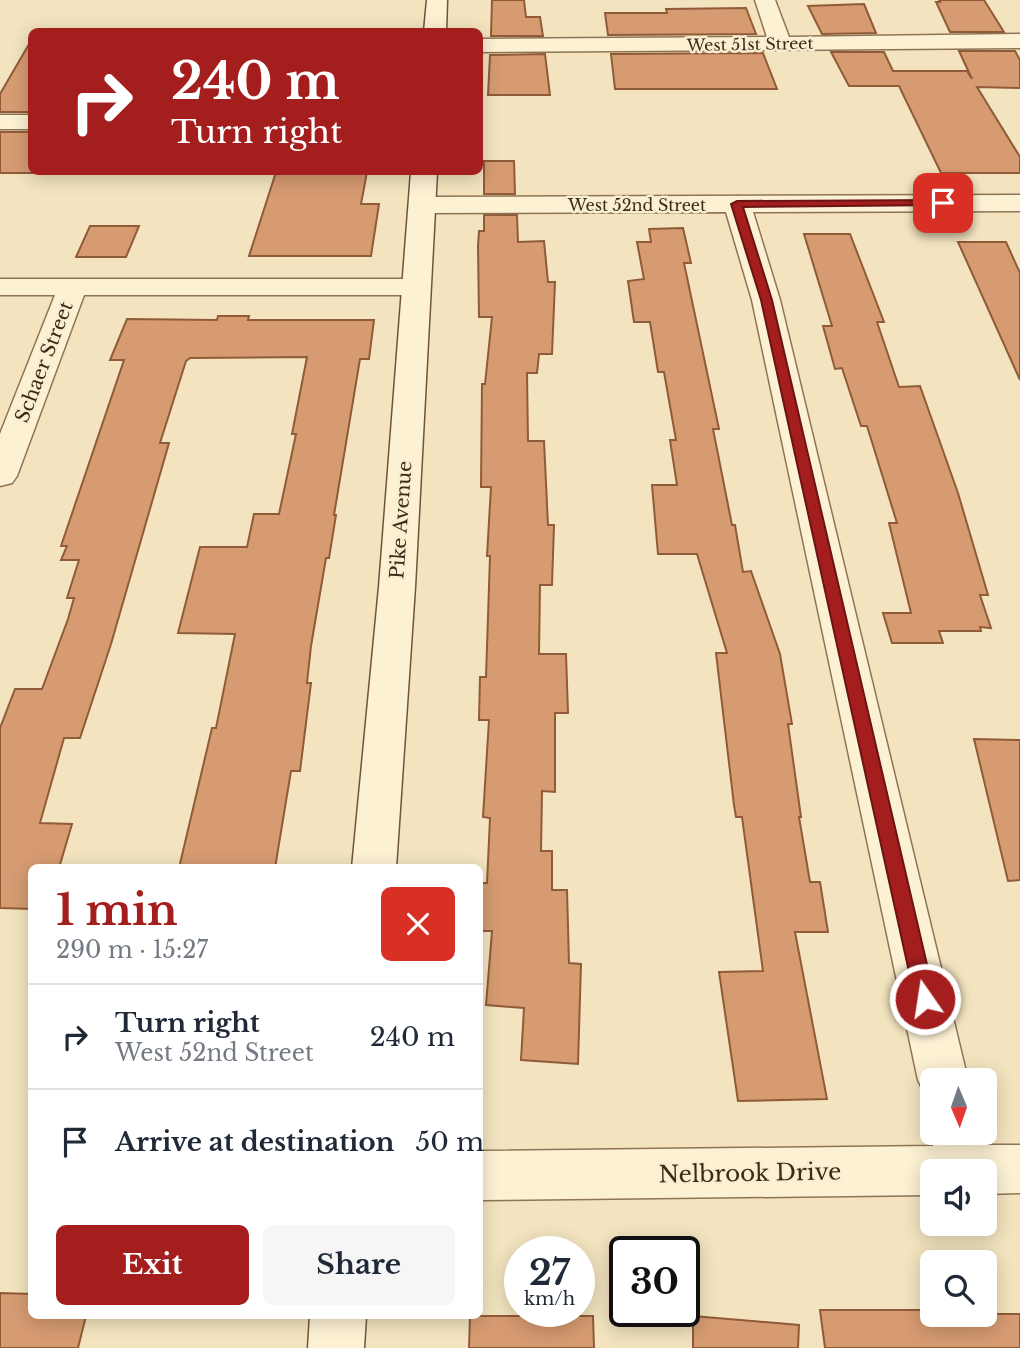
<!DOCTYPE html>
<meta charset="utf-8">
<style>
body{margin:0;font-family:"Libre Baskerville",serif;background:#f6f6f7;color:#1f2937;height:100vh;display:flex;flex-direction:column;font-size:26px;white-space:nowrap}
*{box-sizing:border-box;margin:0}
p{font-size:23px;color:#747a83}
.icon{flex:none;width:38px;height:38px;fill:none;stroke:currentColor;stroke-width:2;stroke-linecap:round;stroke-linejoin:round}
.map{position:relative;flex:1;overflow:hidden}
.panel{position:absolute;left:28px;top:864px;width:455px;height:455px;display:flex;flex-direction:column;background:#fff;border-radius:10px;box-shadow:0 4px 18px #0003}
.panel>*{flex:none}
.hud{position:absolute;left:28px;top:28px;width:455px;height:147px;border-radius:10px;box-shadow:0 4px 18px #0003;background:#a41e1e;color:#fff;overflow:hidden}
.needle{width:46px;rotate:178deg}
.fabs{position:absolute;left:920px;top:1068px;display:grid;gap:14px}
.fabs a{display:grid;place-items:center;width:77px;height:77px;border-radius:10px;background:#fff;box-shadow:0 4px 18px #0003;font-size:35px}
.speed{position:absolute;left:504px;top:1236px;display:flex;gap:14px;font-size:35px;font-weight:700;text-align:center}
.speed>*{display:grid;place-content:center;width:91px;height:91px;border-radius:50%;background:#fff;box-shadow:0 4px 18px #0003;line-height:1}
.speed small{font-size:18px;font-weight:400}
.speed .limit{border:4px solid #111;border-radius:10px;background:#fff;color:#111}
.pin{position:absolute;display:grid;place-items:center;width:60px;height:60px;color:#fff;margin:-30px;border-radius:14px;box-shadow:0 4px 10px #0006}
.me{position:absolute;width:77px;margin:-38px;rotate:347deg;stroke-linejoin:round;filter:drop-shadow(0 0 5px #0008)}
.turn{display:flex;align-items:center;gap:24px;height:147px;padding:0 28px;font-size:32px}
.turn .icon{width:91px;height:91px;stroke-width:2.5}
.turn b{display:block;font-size:49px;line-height:60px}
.round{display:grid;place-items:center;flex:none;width:74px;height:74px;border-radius:10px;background:#f6f6f7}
.headline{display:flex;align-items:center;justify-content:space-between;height:119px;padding:0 28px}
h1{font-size:42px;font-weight:700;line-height:52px;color:#a41e1e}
.cta{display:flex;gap:14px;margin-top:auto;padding:14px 28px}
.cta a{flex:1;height:80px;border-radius:10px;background:#a41e1e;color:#fff;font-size:28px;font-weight:700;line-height:80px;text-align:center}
.cta a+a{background:#f6f6f7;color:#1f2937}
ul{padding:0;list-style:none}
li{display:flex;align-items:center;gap:21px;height:105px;padding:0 28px;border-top:2px solid #e0e1e3}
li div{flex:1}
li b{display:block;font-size:26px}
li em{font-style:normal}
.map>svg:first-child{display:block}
.building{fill:#d69b71;stroke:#905b38;stroke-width:2}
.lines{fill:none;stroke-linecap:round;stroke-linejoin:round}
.street-casing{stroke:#8e7455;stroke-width:3}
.secondary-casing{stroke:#705438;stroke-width:3}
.street{fill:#fdf1d4;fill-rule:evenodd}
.secondary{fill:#fdf1d4;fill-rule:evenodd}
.route{fill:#a41e1e;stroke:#6b1414;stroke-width:2}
.labels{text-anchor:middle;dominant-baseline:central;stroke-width:5;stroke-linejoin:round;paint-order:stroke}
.far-street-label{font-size:16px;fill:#3c2b1b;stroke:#f9eed0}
.street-label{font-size:19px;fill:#3c2b1b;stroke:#f9eed0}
.near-street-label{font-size:23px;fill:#3c2b1b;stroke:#f9eed0}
</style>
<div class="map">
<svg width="1020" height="1348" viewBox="0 0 1020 1348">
<rect width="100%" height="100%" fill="#f3e4bf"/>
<path class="building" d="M 492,0 L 524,0 L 526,17 L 540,17 L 543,36 L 491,36 Z
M 939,0 L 984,0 L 1004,32 L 950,32 L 936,2 L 940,2 Z
M 864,4 L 876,33 L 822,34 L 808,6 Z
M 746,8 L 756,34 L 608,35 L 605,13 L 667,13 L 666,9 Z
M 32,39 L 32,112 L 0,112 L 0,94 Z
M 959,51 L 1015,51 L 1020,60 L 1020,88 L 977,87 L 1020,157 L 1020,173 L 941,173 L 899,86 L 849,86 L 831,52 L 884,52 L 893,71 L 967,71 L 972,79 Z
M 763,53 L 777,89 L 615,89 L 611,54 Z
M 545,54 L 550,95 L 488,95 L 490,55 Z
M 0,132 L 32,132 L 32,173 L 0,173 Z
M 484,161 L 514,161 L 515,194 L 484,194 Z
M 276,172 L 367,172 L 361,204 L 379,204 L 371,256 L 249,256 Z
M 484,215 L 517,215 L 518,242 L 544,241 L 548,282 L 555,282 L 552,354 L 539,354 L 537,373 L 527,373 L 528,441 L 544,441 L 548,525 L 554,525 L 552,585 L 540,585 L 539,654 L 566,654 L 568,713 L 555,713 L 555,792 L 542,791 L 541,851 L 552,851 L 552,890 L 567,890 L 569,963 L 581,964 L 578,1064 L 521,1060 L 524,1008 L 486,1005 L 492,931 L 480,931 L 482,883 L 487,883 L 490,818 L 483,817 L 489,720 L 479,720 L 480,677 L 486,677 L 490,556 L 487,556 L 491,487 L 481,487 L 482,384 L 485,384 L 492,317 L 479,317 L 478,246 L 479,231 L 484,231 Z
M 90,226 L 139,226 L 126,257 L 76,257 Z
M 683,228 L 691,263 L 684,263 L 719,429 L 713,429 L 732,525 L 735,525 L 743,572 L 751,571 L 780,654 L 792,724 L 788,724 L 801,817 L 799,817 L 810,882 L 820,882 L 828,932 L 795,932 L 827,1099 L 738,1101 L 719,972 L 763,971 L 742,817 L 736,817 L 734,805 L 716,653 L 727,653 L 697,554 L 658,554 L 652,485 L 677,485 L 670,440 L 676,440 L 664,372 L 658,372 L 650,322 L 634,322 L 628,281 L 644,279 L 637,242 L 651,242 L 649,229 Z
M 804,234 L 850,234 L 884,322 L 877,322 L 899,387 L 920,386 L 958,493 L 988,595 L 980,595 L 991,628 L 980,627 L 981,631 L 939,631 L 943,643 L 892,643 L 883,613 L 911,613 L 889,523 L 897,523 L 867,426 L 861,426 L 842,368 L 835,369 L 823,326 L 832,326 Z
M 958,242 L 1006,242 L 1020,273 L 1020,380 Z
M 218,316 L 249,316 L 248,320 L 374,320 L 369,359 L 360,359 L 334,515 L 336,515 L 329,558 L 326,558 L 311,646 L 307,683 L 311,683 L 300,771 L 291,771 L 275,868 L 179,868 L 212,728 L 216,728 L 235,634 L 178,633 L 200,547 L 247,547 L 254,514 L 279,514 L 296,434 L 292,434 L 307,357 L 190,358 L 186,361 L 160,443 L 169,443 L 111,644 L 80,738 L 64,738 L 40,823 L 72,824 L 59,868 L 32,868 L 32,909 L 0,908 L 0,728 L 15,689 L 42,689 L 68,619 L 74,598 L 67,598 L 79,560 L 61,560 L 67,546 L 61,546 L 124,360 L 110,360 L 127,319 L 217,320 Z
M 974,739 L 1020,740 L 1020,880 L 1008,881 Z
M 0,1293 L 32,1294 L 32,1316 L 86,1316 L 78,1348 L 0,1348 Z
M 820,1310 L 933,1310 L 933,1314 L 1020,1314 L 1020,1348 L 825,1348 Z
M 470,1316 L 593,1316 L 594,1348 L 469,1348 Z
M 693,1316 L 799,1325 L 798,1348 L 693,1348 Z"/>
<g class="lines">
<g class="street-casing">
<path id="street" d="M 755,0 L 775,0 L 789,37 L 1020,34 L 1020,48 L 480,52 L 480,39 L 767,37 Z
M 0,115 L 32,115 L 32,129 L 0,129 Z
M 1020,195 L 1020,211 L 753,212 L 780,300 L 968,1080 L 933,1080 L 933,1098 L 926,1096 L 918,1080 L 752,300 L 726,212 L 422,213 L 413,211 L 409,205 L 413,199 L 422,197 Z
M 0,279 L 416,279 L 426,281 L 430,287 L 426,293 L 416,295 L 84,295 L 17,476 L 12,483 L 0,486 L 0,434 L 55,295 L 0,295 Z
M 933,1125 L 933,1132 L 980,1132 L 984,1145 L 1020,1145 L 1020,1193 L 985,1194 L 985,1171 L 933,1171 L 933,1195 L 480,1200 L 480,1151 L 933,1146 L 930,1132 Z"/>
</g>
<g class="secondary-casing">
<path id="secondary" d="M 427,0 L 447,0 L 446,32 L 424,32 Z
M 411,172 L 437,172 L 415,587 L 396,868 L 352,868 L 379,587 Z
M 310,1316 L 366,1316 L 364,1348 L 308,1348 Z"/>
</g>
<use href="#street" class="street"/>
<use href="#secondary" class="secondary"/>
</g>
<path class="route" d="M 943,200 L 948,203 L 947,205 L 743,207 L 772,300 L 935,999 L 932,1005 L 925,1007 L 918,1005 L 915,999 L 761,300 L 731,204 L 737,201 Z"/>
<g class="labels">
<g class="far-street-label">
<text transform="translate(750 44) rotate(-1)">West 51st Street</text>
<text x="637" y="205">West 52nd Street</text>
</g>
<g class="street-label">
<text transform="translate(44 362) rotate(-69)">Schaer Street</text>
<text transform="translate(401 520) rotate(-86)">Pike Avenue</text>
</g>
<g class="near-street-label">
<text transform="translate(750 1173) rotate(-1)">Nelbrook Drive</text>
</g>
</g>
</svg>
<div class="fabs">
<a><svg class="needle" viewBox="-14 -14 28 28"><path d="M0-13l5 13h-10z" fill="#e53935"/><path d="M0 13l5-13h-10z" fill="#747a83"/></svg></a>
<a><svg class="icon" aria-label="sound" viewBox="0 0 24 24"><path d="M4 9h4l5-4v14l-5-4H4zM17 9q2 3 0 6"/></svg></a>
<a><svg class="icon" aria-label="search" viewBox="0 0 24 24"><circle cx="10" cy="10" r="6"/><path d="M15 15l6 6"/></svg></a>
</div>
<div class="speed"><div>27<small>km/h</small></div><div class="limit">30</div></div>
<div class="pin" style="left:943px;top:203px;background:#d93025"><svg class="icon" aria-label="arrive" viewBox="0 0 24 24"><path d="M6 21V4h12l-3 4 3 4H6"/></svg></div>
<svg class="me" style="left:925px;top:999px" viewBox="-20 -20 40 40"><circle r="17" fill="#a41e1e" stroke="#fff" stroke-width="3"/><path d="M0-11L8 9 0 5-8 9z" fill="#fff"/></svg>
<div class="hud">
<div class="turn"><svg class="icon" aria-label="right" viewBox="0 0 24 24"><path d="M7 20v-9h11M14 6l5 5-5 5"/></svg><div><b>240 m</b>Turn right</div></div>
</div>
<section class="panel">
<div class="headline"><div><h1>1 min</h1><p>290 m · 15:27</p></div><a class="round" style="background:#d93025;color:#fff"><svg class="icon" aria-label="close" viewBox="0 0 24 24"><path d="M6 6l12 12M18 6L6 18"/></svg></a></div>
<ul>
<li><svg class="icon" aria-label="right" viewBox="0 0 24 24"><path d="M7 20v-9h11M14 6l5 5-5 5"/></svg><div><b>Turn right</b><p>West 52nd Street</p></div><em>240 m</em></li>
<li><svg class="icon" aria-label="arrive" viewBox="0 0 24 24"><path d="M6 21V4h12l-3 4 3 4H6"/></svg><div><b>Arrive at destination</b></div><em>50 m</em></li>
</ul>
<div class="cta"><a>Exit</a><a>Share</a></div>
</section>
</div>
